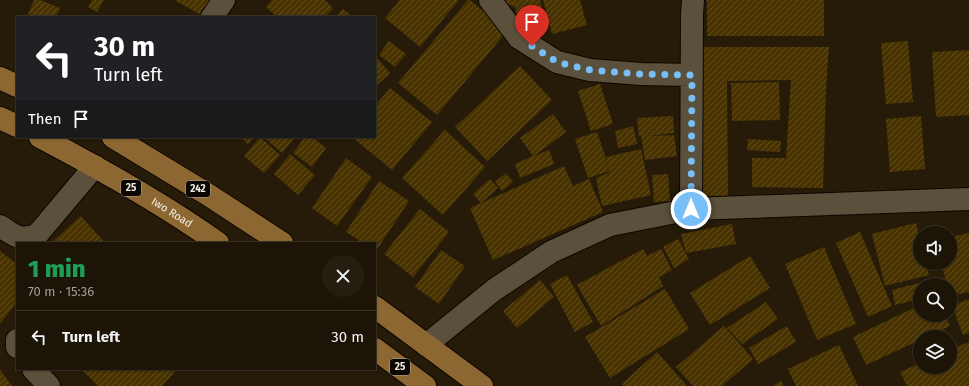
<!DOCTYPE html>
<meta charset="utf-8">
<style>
body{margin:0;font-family:"Fira Sans",sans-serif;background:#251d10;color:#f1f3f6;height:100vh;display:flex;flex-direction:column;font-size:15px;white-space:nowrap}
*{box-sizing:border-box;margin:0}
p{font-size:13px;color:#a09e9b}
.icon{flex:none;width:22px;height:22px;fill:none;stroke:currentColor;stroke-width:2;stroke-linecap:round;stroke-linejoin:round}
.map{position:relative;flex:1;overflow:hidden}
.details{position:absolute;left:16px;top:242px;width:360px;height:128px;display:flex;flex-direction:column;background:#1c1406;border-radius:0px;box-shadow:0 1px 3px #0004,0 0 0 1px #3a3328}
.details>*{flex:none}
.top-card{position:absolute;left:16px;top:16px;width:360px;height:122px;border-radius:0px;box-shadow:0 1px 3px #0004,0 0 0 1px #3a3328;background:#202124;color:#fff;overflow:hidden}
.tools{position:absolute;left:913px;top:226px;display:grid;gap:8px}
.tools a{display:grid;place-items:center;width:44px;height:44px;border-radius:50%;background:#1c1406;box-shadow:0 1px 3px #0004,0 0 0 1px #3a3328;font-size:20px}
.pin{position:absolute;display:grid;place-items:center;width:34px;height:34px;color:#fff;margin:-41px -17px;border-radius:50% 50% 50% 0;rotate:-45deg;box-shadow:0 0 4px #0007}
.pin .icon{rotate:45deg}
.me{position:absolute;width:44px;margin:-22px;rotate:0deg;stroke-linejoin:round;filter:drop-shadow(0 0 3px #0008)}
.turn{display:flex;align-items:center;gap:14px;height:84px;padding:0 12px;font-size:18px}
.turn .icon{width:52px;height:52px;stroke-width:2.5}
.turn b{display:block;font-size:28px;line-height:34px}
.then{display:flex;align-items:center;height:38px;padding:0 12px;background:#0003;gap:8px;font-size:15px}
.round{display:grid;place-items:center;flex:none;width:42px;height:42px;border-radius:21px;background:#251d10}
.summary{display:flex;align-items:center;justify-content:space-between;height:68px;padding:0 12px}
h1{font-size:24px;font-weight:800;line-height:30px;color:#1e9e55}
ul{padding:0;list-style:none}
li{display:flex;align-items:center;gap:12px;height:52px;padding:0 12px;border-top:1px solid #3a3328}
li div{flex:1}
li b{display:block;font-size:15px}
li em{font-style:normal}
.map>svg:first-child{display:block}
.building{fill:url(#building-hatch)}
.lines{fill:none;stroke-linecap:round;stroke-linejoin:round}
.minor-casing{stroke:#0e0600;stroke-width:24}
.major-casing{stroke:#0e0600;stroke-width:24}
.minor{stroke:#5b503b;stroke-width:22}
.major{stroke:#8c6731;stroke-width:22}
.route{stroke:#78bff7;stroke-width:7;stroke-dasharray:0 12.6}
.labels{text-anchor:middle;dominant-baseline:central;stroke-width:4;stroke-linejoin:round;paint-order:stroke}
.shield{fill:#0a0702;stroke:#aea89e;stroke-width:1}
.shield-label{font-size:10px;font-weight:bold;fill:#f4ede1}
.street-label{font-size:11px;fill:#f4ede1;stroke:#0a0702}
</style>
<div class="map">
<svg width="969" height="386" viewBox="0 0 969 386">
<defs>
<pattern id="building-hatch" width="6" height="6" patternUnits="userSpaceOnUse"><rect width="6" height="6" fill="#483200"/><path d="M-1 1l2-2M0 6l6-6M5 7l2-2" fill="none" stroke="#635025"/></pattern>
</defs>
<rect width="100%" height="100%" fill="#251b08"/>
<path class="building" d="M 34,0 L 40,0 L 60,8 L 56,17 L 27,17 Z
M 92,0 L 104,0 L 97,12 L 88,7 Z
M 174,0 L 212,0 L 203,16 Z
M 272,0 L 325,0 L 333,8 L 325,17 L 277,17 L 266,7 Z
M 400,0 L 459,0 L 420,47 L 385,18 Z
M 468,0 L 470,0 L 507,31 L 437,115 L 398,83 Z
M 497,0 L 540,0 L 546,25 L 520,29 L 515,7 Z
M 543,0 L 580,0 L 587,25 L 552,34 Z
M 707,0 L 824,0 L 824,36 L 707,36 Z
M 343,9 L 353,17 L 336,17 Z
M 389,41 L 406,54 L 395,67 L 379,55 Z
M 908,41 L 913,102 L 886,104 L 881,43 Z
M 698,47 L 829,47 L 826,88 L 823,188 L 752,187 L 752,158 L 786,158 L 791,80 L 727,81 L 728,196 L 700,197 Z
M 969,50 L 969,115 L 936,117 L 932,52 Z
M 375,56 L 390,73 L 375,87 Z
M 520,66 L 552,100 L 487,161 L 455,127 Z
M 779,82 L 780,120 L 732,121 L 731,83 Z
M 600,84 L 613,124 L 591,131 L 578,91 Z
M 390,88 L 432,122 L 392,170 L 352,137 L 375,137 L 375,106 Z
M 553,114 L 566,132 L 534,156 L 549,150 L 554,164 L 520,178 L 515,164 L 533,156 L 520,138 Z
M 673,116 L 674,133 L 647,136 L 674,135 L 677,156 L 645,160 L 641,136 L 639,136 L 637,118 Z
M 921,116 L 925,169 L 890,172 L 886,119 Z
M 633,126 L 637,144 L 618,148 L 615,131 Z
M 445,130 L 485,167 L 443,215 L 402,178 Z
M 597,132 L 610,171 L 588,178 L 575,139 Z
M 241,137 L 255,137 L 248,144 Z
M 260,137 L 280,155 L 264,173 L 244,156 Z
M 264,137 L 295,137 L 282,153 Z
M 305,137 L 312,137 L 326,148 L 312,167 L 293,153 Z
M 748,139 L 781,141 L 780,152 L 747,150 Z
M 641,149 L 651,195 L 602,206 L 596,178 L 610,172 L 606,157 Z
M 290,154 L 315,175 L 298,195 L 274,174 Z
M 346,158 L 372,177 L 337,226 L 312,208 Z
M 564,166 L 573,186 L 589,179 L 603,212 L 493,260 L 470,208 Z
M 506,173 L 513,182 L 502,191 L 495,182 Z
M 668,174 L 670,201 L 654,202 L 652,175 Z
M 490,179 L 498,188 L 481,203 L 473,194 Z
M 379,181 L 409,201 L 376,251 L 375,243 L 363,243 L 346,232 Z
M 420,209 L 449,232 L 413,277 L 384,254 Z
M 81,216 L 105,243 L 51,243 Z
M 916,223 L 920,241 L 920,263 L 926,263 L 929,275 L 885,286 L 872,234 Z
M 732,224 L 736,244 L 686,253 L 681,234 Z
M 860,232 L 892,306 L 868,317 L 836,243 Z
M 969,233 L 969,292 L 950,296 L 950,285 L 947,285 L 941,263 L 950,263 L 950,237 Z
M 678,239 L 689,259 L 674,268 L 663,247 Z
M 824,247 L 856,324 L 817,340 L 785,264 Z
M 643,249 L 647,256 L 661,249 L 672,270 L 659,277 L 663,286 L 601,326 L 577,285 Z
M 441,250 L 465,266 L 439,304 L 415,287 Z
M 0,251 L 17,264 L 17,302 L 0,324 Z
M 750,256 L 770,288 L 710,325 L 690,293 Z
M 567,275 L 593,322 L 575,332 L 550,284 Z
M 939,278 L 941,285 L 920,285 L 920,299 L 895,305 L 892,290 Z
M 540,280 L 554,297 L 517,328 L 503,311 Z
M 665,289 L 689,329 L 610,378 L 585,337 Z
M 969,299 L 969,333 L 963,335 L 952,306 Z
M 766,302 L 778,319 L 742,344 L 727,328 Z
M 920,305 L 920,315 L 945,315 L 950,326 L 926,337 L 920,337 L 920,340 L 866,365 L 853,337 Z
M 724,326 L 753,359 L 722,386 L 693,386 L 676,367 Z
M 787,326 L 796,342 L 758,364 L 749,348 Z
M 969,342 L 969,386 L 907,386 L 900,372 L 920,363 L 920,367 L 950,367 L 950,350 Z
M 839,345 L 858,386 L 796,386 L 788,369 Z
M 657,352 L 687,386 L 625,386 L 622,384 Z
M 81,369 L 172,369 L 175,372 L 162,386 L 98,386 Z
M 0,370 L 12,386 L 0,386 Z
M 781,381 L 784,386 L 773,386 Z"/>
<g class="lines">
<g class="minor-casing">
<path id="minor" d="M 490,0 L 519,38 L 557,62 L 590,70 L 641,74 L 692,75
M 212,17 L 224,0
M 691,209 L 692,14 L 693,0
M 0,226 C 15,236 19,241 37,235 L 95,166
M 17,340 L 17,347
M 426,345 L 494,290 L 551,252 L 610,225 L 691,209 L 969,199
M 33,369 L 49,386"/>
</g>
<g class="major-casing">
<g id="major">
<path d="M 0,78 L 17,86"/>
<path d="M 0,118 L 17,126"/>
<path id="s1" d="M 40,137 C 101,169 162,203 218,243"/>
<path d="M 113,137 L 207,194 L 282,243"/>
<path d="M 375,307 L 482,386"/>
<path d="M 375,349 L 425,386"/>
</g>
</g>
<use href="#minor" class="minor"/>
<use href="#major" class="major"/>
</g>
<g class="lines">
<path class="route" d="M 532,46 L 557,62 L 590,70 L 641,74 L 692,75 L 691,209"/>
</g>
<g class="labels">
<g class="shield">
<rect x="121" y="180" width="20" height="16" rx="3"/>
<rect x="186" y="181" width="24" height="16" rx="3"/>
<rect x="390" y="359" width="20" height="16" rx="3"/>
</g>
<g class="shield-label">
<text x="131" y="188">25</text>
<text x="198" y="189">242</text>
<text x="400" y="367">25</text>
</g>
<g class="street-label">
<text stroke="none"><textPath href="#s1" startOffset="152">Iwo Road</textPath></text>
</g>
</g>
</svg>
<div class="tools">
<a><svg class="icon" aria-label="sound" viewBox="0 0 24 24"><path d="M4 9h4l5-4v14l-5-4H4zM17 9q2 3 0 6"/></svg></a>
<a><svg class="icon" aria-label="search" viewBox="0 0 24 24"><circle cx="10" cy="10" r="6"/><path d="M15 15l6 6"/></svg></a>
<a><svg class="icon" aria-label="layers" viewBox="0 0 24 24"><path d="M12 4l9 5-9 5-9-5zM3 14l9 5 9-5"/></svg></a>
</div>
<div class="pin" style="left:532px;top:46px;background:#d93025"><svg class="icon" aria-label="arrive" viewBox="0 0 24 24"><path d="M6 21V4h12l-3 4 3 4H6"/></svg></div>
<svg class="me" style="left:691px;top:209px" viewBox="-20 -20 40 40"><circle r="17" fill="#78bff7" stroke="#fff" stroke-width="3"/><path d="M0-11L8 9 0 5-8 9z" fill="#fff"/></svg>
<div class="top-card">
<div class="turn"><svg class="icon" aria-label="left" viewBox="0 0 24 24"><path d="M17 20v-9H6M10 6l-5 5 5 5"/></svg><div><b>30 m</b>Turn left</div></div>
<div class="then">Then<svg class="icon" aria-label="arrive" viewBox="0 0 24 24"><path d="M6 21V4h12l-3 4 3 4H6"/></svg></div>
</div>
<section class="details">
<div class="summary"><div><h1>1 min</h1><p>70 m · 15:36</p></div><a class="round"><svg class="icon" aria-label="close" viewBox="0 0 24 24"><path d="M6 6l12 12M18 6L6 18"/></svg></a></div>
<ul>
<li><svg class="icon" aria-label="left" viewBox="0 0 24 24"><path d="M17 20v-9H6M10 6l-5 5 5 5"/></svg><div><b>Turn left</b></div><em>30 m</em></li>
</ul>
</section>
</div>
